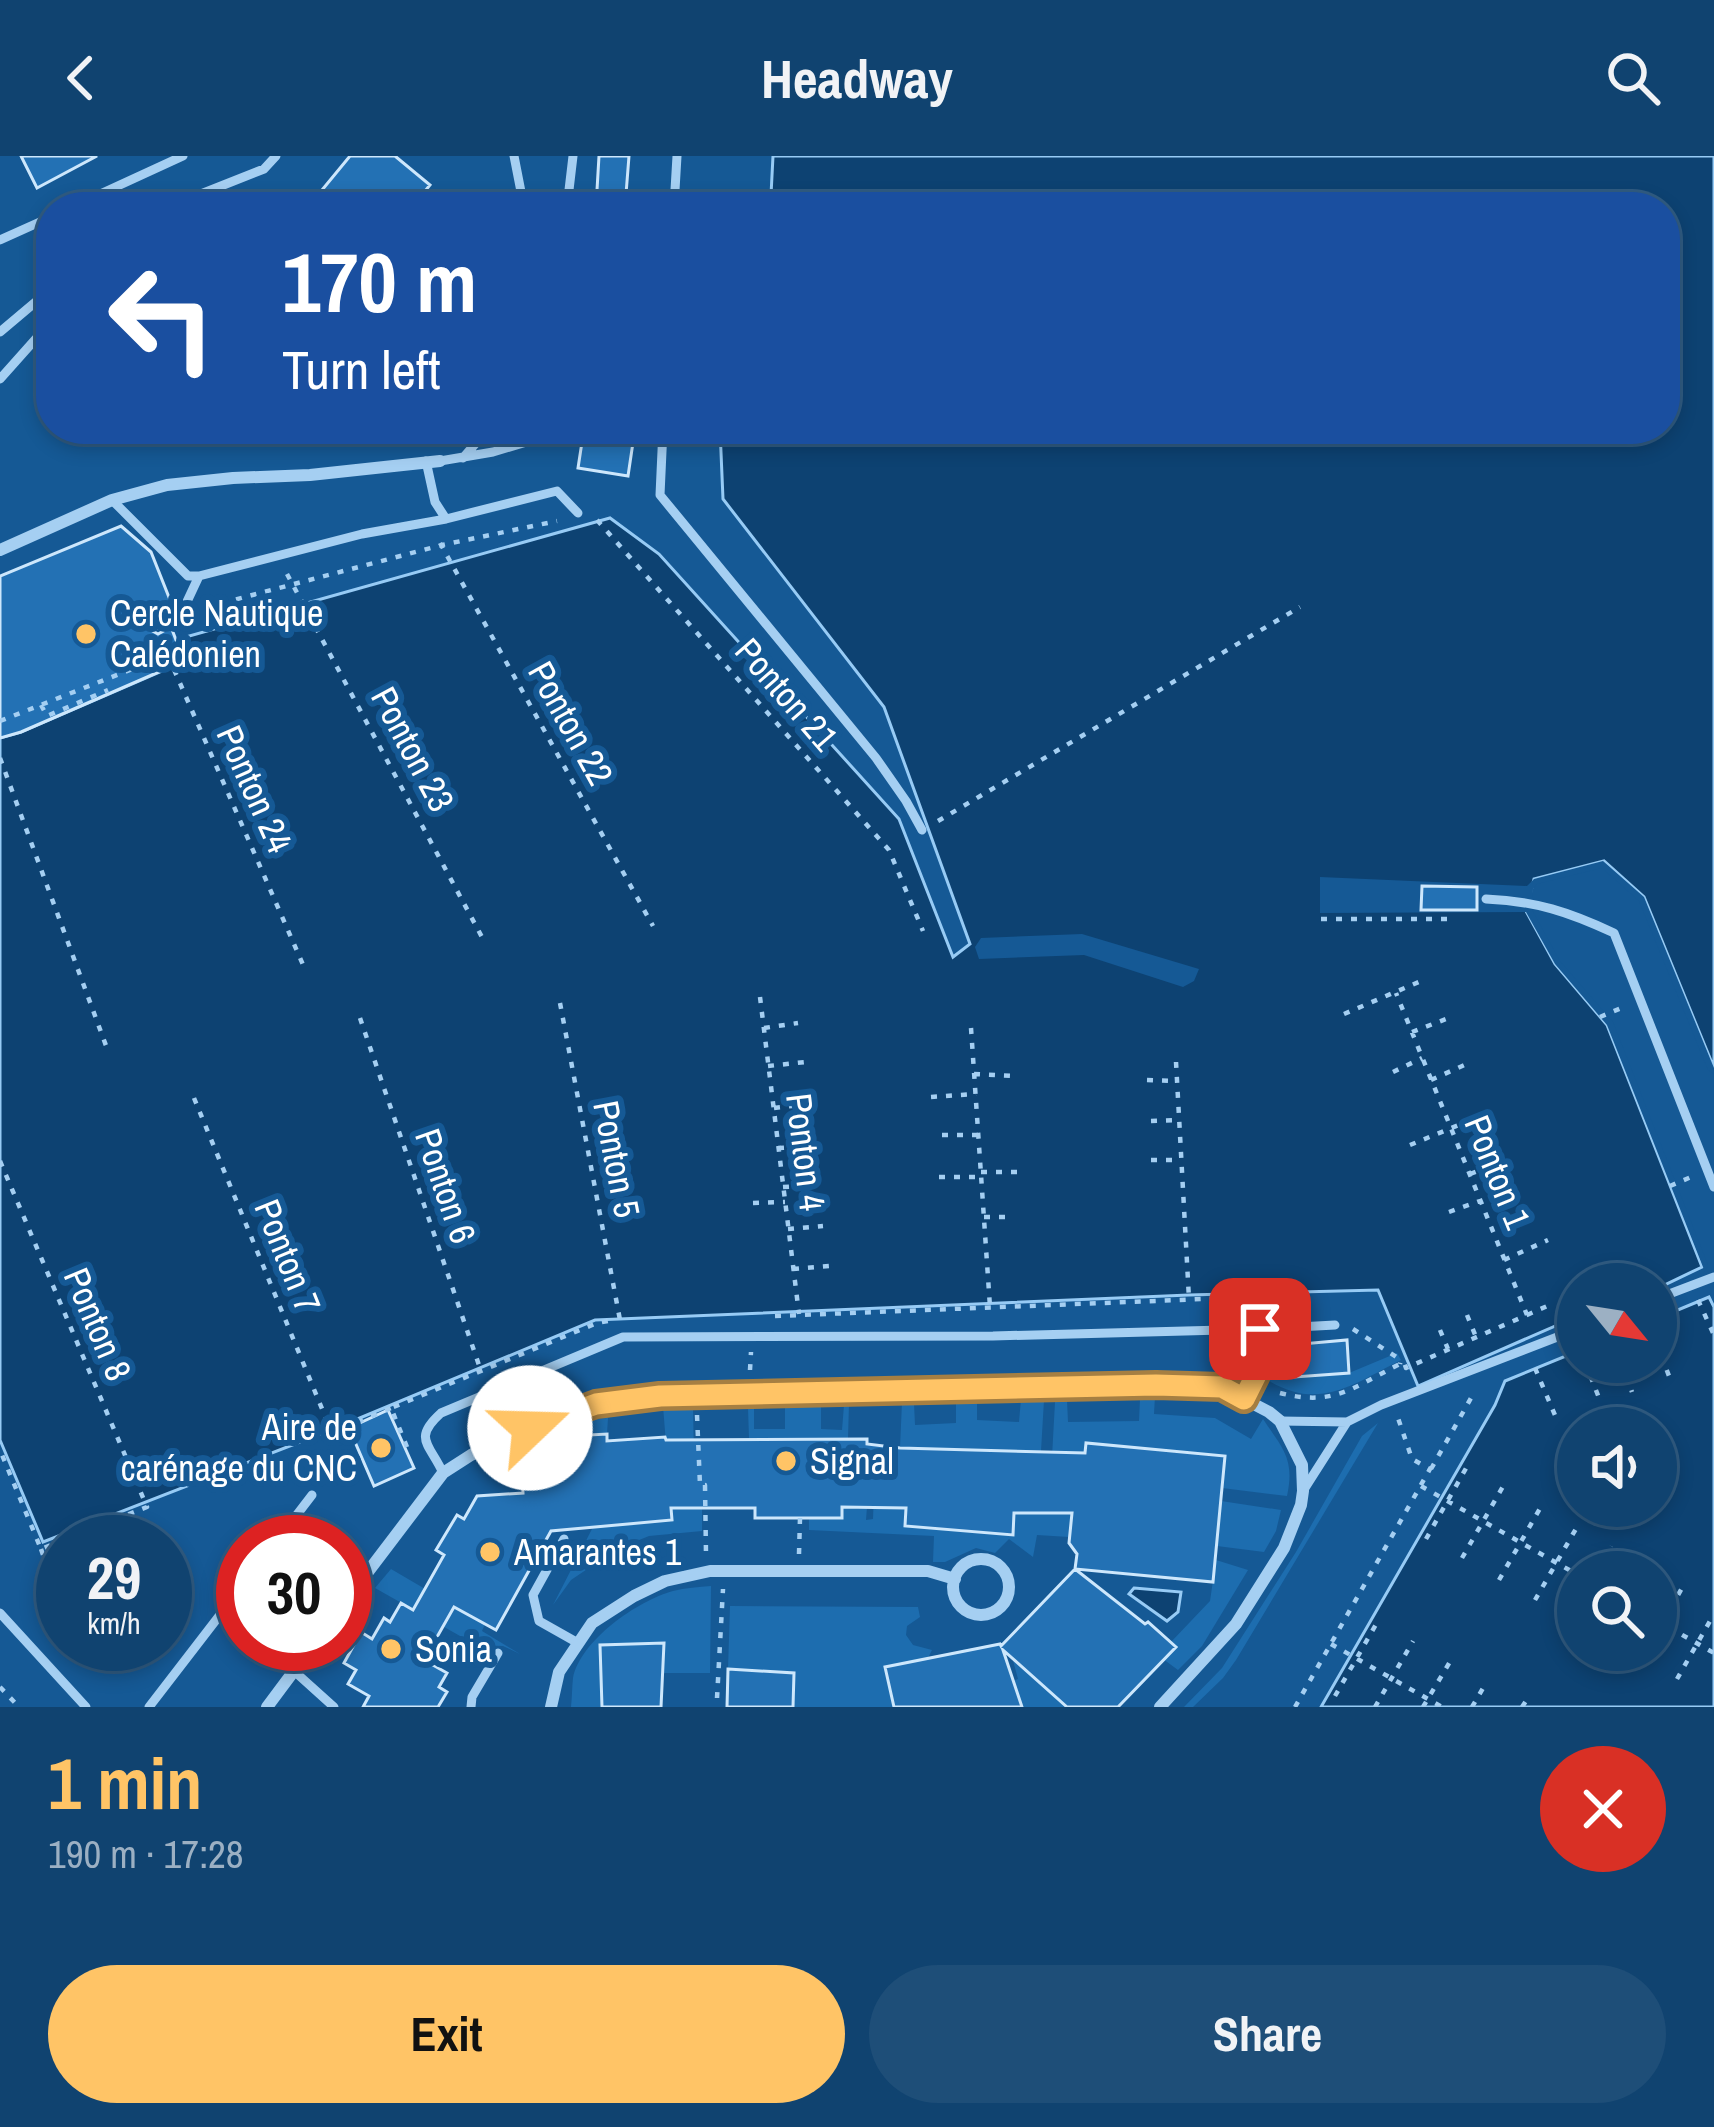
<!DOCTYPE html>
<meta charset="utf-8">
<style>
body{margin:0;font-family:"Archivo Narrow",sans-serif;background:#1e4e78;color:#f1f3f6;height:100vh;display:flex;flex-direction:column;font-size:45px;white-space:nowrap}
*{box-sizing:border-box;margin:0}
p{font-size:39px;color:#9cb0c3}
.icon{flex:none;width:66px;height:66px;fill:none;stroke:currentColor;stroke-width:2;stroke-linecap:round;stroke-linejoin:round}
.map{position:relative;height:1551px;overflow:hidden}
.details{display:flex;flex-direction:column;background:#104370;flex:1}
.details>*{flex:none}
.guide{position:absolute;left:36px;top:36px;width:1644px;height:252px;border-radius:48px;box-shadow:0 6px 18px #0003,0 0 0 3px #305c83;background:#1a4fa0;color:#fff;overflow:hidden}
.needle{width:78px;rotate:120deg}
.controls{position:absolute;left:1557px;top:1107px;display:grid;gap:24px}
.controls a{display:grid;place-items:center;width:120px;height:120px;border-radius:50%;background:#104370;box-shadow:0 6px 18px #0003,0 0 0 3px #305c83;font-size:60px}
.speed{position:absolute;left:36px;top:1359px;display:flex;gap:24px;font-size:60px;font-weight:700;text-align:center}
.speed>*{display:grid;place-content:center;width:156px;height:156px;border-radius:50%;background:#104370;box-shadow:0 6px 18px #0003,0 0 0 3px #305c83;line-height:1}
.speed small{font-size:30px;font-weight:400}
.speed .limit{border:18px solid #d22;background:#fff;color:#111}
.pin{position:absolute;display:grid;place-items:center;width:102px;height:102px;color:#fff;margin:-51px;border-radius:24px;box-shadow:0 6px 18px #0006}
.me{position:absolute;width:132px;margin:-66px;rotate:69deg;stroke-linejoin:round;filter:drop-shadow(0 0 9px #0008)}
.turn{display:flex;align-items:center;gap:42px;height:252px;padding:0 48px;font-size:54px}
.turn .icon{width:156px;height:156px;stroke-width:2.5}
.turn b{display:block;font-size:84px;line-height:102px}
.round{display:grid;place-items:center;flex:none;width:126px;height:126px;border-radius:63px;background:#1e4e78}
.headline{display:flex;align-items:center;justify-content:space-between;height:204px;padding:0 48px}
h1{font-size:72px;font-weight:800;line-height:90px;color:#ffc466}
.cta{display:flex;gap:24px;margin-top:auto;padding:24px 48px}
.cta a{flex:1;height:138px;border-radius:72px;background:#ffc466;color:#111;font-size:48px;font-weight:800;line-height:138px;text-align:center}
.cta a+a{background:#1e4e78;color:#f1f3f6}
header{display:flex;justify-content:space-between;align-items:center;height:156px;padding:0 48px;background:#104370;font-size:54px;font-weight:800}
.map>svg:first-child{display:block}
.green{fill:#1d6daf}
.water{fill:#0d4272;stroke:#97cbf5;stroke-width:3;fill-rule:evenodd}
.pier{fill:#155995}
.building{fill:#2371b4;stroke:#cde7fc;stroke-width:3}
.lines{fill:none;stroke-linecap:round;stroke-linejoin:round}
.path{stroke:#a5cff2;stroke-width:4.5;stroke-dasharray:6 9;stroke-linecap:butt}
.service{stroke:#a5cff2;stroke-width:9}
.minor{stroke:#a5cff2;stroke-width:12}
.route-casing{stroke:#a67f42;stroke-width:30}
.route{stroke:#ffc466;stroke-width:21}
.poi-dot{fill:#ffc466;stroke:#155995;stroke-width:4.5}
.labels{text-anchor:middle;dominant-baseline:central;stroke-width:12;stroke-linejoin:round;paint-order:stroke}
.poi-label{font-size:36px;fill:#fff;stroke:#155995;text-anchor:start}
.street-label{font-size:36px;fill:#fff;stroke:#155995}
</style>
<header><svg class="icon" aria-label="back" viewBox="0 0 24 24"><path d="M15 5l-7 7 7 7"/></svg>Headway<svg class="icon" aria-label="search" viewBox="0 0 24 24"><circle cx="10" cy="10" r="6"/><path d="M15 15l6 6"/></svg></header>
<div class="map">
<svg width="1714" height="1551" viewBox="0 0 1714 1551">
<rect width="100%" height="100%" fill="#155995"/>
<path class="green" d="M 1279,1194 L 1282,1222 L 1349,1217 L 1397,1197 L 1401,1204 C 1352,1229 1318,1256 1266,1223 L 1267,1195 Z
M 1155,1240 L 1154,1258 L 1215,1262 L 1251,1283 L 1263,1263 C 1283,1293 1295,1303 1287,1340 L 1222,1332 L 1224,1300 L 1087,1287 L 1080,1349 L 1073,1353 L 1069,1381 L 1037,1379 L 1033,1401 L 1009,1383 L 995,1397 L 976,1392 L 945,1406 L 933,1406 L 934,1380 L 809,1374 L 809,1362 L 841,1362 L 842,1351 L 867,1351 L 866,1364 L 873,1363 L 874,1336 L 907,1347 L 906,1370 L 1012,1379 L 1014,1357 L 1049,1356 L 1055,1246 L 1067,1244 L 1068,1266 L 1139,1265 L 1140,1243 Z
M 1021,1243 L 1044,1244 L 1041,1295 L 900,1292 L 902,1246 L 914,1247 L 915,1269 L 956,1267 L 956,1246 L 977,1245 L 977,1264 L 1019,1266 Z
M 821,1248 L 821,1273 L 842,1274 L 844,1249 L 849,1248 L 848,1282 L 749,1282 L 748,1252 L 754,1252 L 754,1273 L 785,1273 L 785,1252 Z
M 663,1250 L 693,1252 L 695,1347 L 702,1347 L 702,1375 L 649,1380 L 617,1393 L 571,1424 L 553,1449 L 593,1371 L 672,1363 Z
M 608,1262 L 607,1278 L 572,1292 L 521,1294 L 520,1283 L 572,1264 Z
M 1378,1267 L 1236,1504 L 1223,1522 L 1193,1551 L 1184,1551 L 1222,1512 L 1296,1396 L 1362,1280 Z
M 1221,1345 L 1281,1354 L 1276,1375 L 1264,1396 L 1217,1390 Z
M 1216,1404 L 1248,1414 L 1202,1490 L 1178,1514 L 1163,1503 L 1176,1491 L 1171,1486 L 1210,1445 Z
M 391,1413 L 485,1468 L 482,1475 L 520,1498 L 503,1490 L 476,1489 L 375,1432 Z
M 711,1430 L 710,1517 L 663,1517 L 664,1487 L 601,1489 L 602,1551 L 571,1551 C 572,1542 572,1531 573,1522 C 581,1484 637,1445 673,1435 C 685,1432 699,1431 711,1430 Z
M 730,1450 L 918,1451 L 920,1461 L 907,1470 L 906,1479 L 913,1489 L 932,1494 L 928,1502 L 886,1511 L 894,1551 L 793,1551 L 794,1517 L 728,1513 Z
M 1008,1486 L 1067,1551 L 1022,1551 L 1013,1525 L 1018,1523 Z"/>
<path class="water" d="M 773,0 L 1714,0 L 1714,912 L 1644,741 L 1604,705 L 1534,723 L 1526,755 L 1555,808 L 1607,869 L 1702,1111 L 1656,1133 L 1656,1128 L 1578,1128 L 1578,1160 L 1418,1230 L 1378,1134 L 1189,1139 L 595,1164 L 331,1274 L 43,1386 L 0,1284 L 0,582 L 21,576 L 183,506 L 175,484 L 610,362 L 659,398 L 899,663 L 953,801 L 970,788 L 884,551 L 723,343 L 720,273 L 1665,273 L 1665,51 L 717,51 L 719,38 L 771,39 Z
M 1709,1141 L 1714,1151 L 1714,1551 L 1321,1551 L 1495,1249 L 1505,1225 L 1578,1195 L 1578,1206 L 1656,1206 L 1656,1163 ZM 1578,1272 L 1656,1272 L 1656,1350 L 1578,1350 ZM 1578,1416 L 1656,1416 L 1656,1494 L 1578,1494 Z
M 1134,1432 L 1181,1436 L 1178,1456 L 1167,1465 L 1129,1438 Z"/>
<path class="pier" d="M 1603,705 L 1644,741 L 1714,912 L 1714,918 L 1708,914 L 1639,745 L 1602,712 L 1537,728 L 1533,733 L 1532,754 L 1560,805 L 1613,866 L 1708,1109 L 1705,1116 L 1607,869 L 1555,808 L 1526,756 L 1320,757 L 1320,721 L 1527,730 L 1534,723 Z
M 1082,778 L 1199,813 L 1194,825 L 1183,831 L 1084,799 L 979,803 L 975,791 L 981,782 Z"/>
<path class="building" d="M 21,0 L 97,0 L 37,32 Z
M 350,0 L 395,0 L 430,29 L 412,51 L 308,51 Z
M 599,0 L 629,0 L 625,51 L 596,51 Z
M 584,273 L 635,273 L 628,320 L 578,312 Z
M 121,370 L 151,396 L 172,449 L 151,462 L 149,473 L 158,478 L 171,471 L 184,505 L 21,576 L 0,582 L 0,420 Z
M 1422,730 L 1477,731 L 1477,754 L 1421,754 Z
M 1347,1184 L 1349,1217 L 1281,1222 L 1279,1190 Z
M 388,1254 L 414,1312 L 374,1330 L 349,1272 Z
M 607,1278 L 607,1285 L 665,1281 L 666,1284 L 867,1283 L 867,1288 L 900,1292 L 1085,1297 L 1086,1287 L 1225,1300 L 1213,1426 L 1075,1413 L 1077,1398 L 1069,1387 L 1072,1357 L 1014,1357 L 1013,1379 L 905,1370 L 906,1352 L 842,1351 L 842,1362 L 755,1362 L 755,1352 L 671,1352 L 672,1364 L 551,1375 L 496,1474 L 454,1451 L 424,1504 L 447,1517 L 439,1531 L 447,1536 L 438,1551 L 363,1551 L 369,1540 L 348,1528 L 356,1514 L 344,1507 L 361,1476 L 372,1483 L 384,1462 L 390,1466 L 401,1447 L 413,1454 L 444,1399 L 436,1394 L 457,1359 L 464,1363 L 477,1340 L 523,1337 L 521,1294 L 572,1292 L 571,1280 Z
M 1075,1413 L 1145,1468 L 1148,1466 L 1176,1491 L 1118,1551 L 1067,1551 L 1003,1494 L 1022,1551 L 894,1551 L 885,1511 L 1000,1488 L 1001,1490 Z
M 664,1487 L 661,1551 L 602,1551 L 600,1489 Z
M 728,1513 L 794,1517 L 793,1551 L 727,1551 Z"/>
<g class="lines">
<path class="path" d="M 597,364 L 889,694 L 923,775
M 440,387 L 653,770
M 287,418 L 483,783
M 207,451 L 442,389 L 557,365
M 162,486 L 304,811
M 41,549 L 47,560 L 108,534
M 0,565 L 160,502 L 156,488
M 0,602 L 108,895
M 938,665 L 1300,451
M 1321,763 L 1455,763
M 760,841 L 799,1158
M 560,847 L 620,1164
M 1344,858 L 1421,825
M 1600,861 L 1626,850
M 360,862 L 481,1215
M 764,872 L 798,867
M 971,872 L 990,1151
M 1412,876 L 1446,863
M 1176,906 L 1189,1143
M 768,910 L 806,906
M 1393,916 L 1422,902
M 974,918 L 1013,920
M 1147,924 L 1177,925
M 1431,924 L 1471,906
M 931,941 L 976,938
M 194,942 L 332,1277 L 391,1252
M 774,952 L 810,948
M 1151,965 L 1179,964
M 942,979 L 978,979
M 1410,989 L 1493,955
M 778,992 L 814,990
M 1151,1004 L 1181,1004
M 0,1005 L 147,1351 L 41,1393 L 0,1294
M 981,1016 L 1020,1016
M 1470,1018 L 1510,1003
M 939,1021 L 981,1021
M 1670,1030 L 1691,1021
M 783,1031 L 817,1029
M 753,1047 L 785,1046
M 1449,1056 L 1480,1045
M 984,1061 L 1013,1061
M 788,1073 L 823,1070
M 1504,1104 L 1548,1084
M 793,1113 L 830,1110
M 1698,1144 L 1714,1179
M 1467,1159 L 1476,1181
M 1527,1159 L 1554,1147
M 775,1160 L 1254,1141
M 1353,1173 L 1401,1204 L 1400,1208
M 1440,1174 L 1448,1193
M 1656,1186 L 1669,1220
M 1585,1206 L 1601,1247
M 1621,1206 L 1632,1236
M 1535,1212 L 1557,1264
M 750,1214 L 751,1196
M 1280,1237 C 1335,1251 1353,1231 1400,1208 L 1404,1206 L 1406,1212 L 1527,1159 L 1396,837
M 697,1259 L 700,1329 L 705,1329 L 706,1398
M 407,1291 L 391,1252 L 597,1167 L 608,1165
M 1431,1313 L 1475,1235
M 1421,1330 L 1578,1419
M 1426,1383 L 1469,1307
M 41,1393 L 51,1422
M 799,1398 L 800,1362
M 1462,1402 L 1505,1327
M 1596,1416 L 1611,1390
M 1499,1424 L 1542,1349
M 1535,1444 L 1577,1371
M 1570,1464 L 1578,1449
M 1656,1464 L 1714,1497
M 1656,1478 L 1682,1432
M 1331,1488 L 1442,1551
M 1642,1503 L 1647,1494
M 1677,1523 L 1714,1458
M 0,1531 L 19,1551
M 1335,1540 L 1378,1465
M 717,1542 L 723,1433
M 1295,1551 L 1430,1313 L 1412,1303 L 1398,1262
M 1375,1551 L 1413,1485
M 1423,1551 L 1451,1504
M 1472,1551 L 1486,1527
M 1522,1551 L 1526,1545"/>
<path class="service" d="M 514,0 L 524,51
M 72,51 L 183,0
M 168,51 L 264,13 L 276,0
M 567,51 L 573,0
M 674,51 L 677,0
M 0,84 L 51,61
M 0,176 L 51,133
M 0,223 L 41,177 L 51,174
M 663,273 L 660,339 L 876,602 L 906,645 L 922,674
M 463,302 L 488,273
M 426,305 L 435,346 L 446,363 L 557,335 L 578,357
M 440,305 L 493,296 L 543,281 L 544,273
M 112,344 L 188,420 L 199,420
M 157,469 L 184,452 L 199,420 L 362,378 L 446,363
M 1486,743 C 1536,745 1569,756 1614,777 L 1714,1031
M 1656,1143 L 1714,1121
M 1260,1173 L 1335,1169
M 1280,1265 L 1347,1266
M 443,1317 C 430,1288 412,1283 441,1257 L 623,1181 L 993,1180 L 1260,1173 L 1257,1219 L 1243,1243
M 1303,1335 L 1347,1266 L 1381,1249 L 1578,1173
M 564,1383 L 533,1439 L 539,1465 L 578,1487
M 276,1386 L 312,1339
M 0,1457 L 86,1551
M 294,1515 L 334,1551
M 149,1551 L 243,1429
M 471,1551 L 472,1541 L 498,1497"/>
<path class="minor" d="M 0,394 L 112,344 L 167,329 L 233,322 L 310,319 L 440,305
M953 1431a28 28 0 1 1 56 0a28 28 0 1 1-56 0Z
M 345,1446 L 443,1317 L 471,1299 L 500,1285 L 559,1259 L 595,1248 L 696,1238 L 1156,1229 L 1221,1231 L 1269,1256 L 1280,1265 L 1302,1309 L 1303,1335 L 1301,1349 L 1284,1392 L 1236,1468 L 1160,1551
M 267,1551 L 314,1488
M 551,1551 L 559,1516 L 592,1467 L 634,1440 L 665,1425 L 710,1415 L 928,1415 L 955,1423"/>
</g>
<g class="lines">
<g class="route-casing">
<path id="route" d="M 530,1272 L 596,1248 L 660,1240 L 1156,1229 L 1222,1231 L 1244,1243 L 1256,1219 L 1260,1173"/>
</g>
<use href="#route" class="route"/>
</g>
<g class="poi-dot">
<circle cx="86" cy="478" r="12"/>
<circle cx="381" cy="1292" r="12"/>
<circle cx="786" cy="1305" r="12"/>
<circle cx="490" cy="1396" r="12"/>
<circle cx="391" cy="1493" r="12"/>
</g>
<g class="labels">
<g class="poi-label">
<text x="110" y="457">Cercle Nautique<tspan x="110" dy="41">Calédonien</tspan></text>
<text x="357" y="1271" text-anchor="end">Aire de<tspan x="357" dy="41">carénage du CNC</tspan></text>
<text x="810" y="1305">Signal</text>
<text x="514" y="1396">Amarantes 1</text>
<text x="415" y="1493">Sonia</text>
</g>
<g class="street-label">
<text transform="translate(787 538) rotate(49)">Ponton 21</text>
<text transform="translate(571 567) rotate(61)">Ponton 22</text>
<text transform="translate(413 593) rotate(62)">Ponton 23</text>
<text transform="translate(255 633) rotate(66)">Ponton 24</text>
<text transform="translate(806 996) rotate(83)">Ponton 4</text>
<text transform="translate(617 1003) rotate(79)">Ponton 5</text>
<text transform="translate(1498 1016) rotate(68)">Ponton 1</text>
<text transform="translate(446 1030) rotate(71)">Ponton 6</text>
<text transform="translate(288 1100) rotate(68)">Ponton 7</text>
<text transform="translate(98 1168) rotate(67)">Ponton 8</text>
</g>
</g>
</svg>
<div class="controls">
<a><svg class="needle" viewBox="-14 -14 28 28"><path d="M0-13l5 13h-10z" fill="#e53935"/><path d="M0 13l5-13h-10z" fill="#9cb0c3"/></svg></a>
<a><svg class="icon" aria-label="sound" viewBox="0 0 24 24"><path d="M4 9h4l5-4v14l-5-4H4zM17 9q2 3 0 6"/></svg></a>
<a><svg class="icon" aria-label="search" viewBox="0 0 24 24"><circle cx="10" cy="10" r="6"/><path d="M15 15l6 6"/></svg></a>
</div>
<div class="speed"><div>29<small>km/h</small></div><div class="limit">30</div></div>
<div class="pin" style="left:1260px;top:1173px;background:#d93025"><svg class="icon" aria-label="arrive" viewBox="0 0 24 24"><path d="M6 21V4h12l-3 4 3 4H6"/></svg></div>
<svg class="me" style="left:530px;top:1272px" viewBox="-20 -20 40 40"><circle r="19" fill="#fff"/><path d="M0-13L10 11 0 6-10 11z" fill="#ffc466"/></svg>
<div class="guide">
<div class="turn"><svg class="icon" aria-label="left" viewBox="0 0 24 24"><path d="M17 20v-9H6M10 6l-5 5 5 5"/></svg><div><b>170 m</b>Turn left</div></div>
</div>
</div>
<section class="details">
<div class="headline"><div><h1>1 min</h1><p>190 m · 17:28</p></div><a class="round" style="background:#d93025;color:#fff"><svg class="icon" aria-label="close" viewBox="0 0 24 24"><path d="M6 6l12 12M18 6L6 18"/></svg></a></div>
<div class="cta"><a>Exit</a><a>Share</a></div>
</section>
